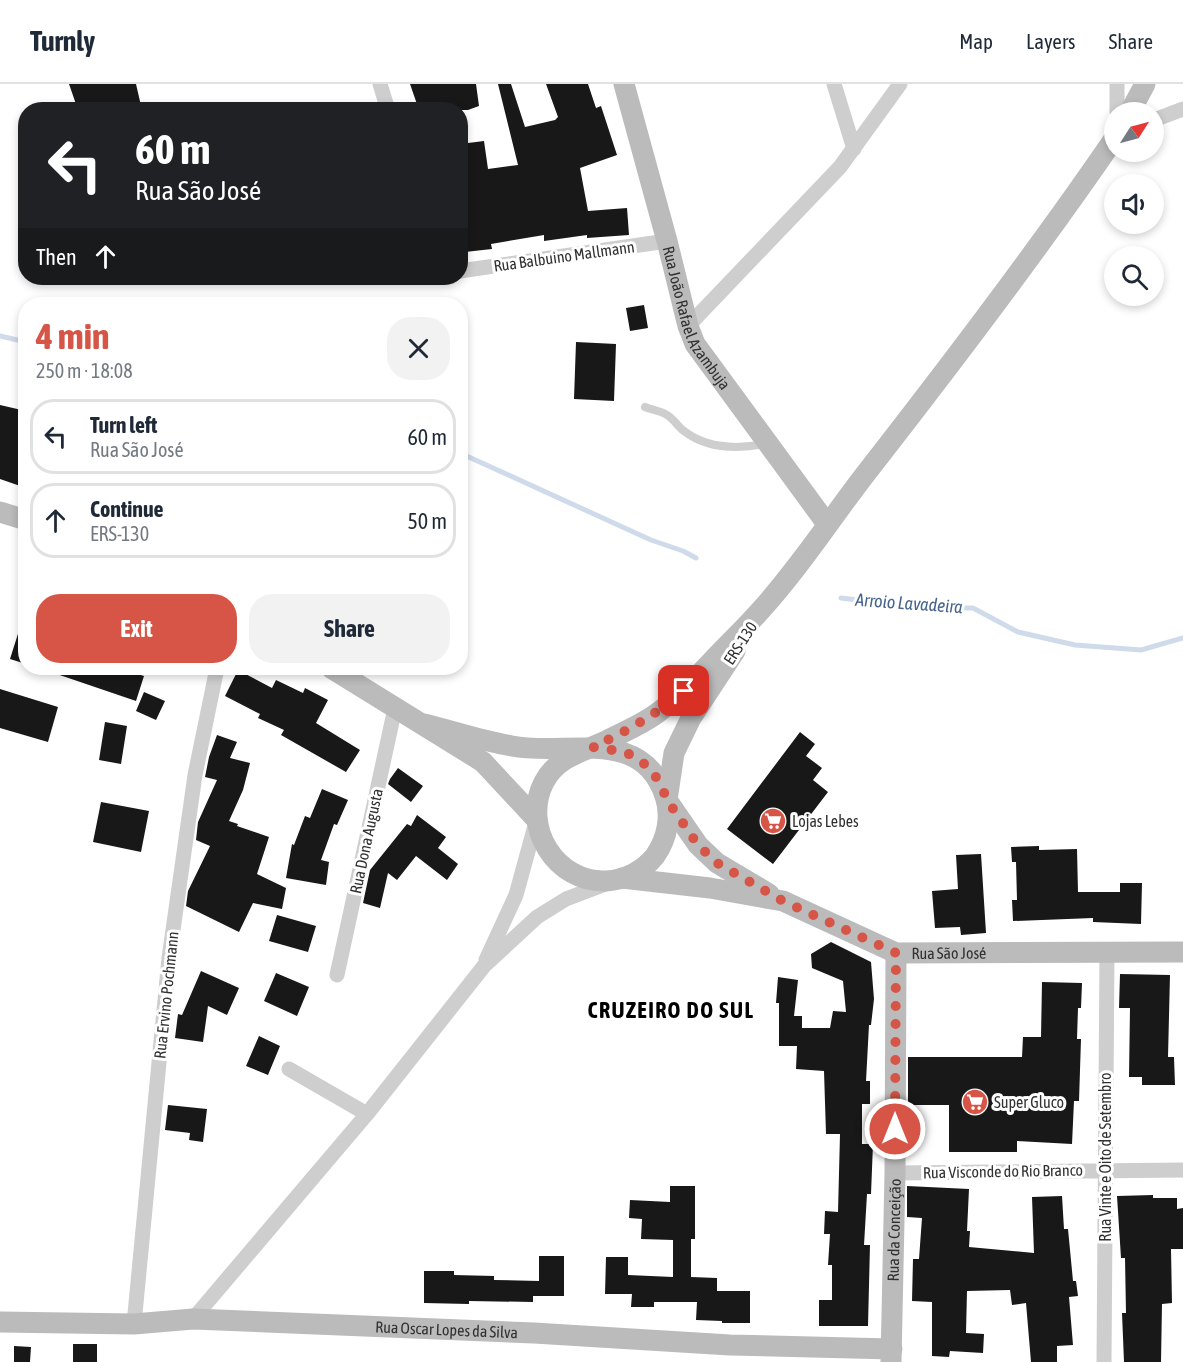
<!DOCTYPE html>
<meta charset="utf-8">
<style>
body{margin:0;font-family:"Asap Condensed",sans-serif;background:#f2f2f3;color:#1f2937;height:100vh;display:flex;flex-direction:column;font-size:22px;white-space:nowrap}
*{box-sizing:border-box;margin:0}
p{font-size:20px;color:#747a83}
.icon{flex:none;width:33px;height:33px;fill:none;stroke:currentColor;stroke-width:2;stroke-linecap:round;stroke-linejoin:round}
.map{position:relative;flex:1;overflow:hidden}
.side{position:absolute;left:18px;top:213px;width:450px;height:378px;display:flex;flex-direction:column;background:#fff;border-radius:24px;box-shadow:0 3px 9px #0003}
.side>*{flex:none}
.banner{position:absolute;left:18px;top:18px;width:450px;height:183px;border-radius:24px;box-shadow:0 3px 9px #0003;background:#202124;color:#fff;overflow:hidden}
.needle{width:39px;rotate:54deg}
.controls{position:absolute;left:1104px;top:18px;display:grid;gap:12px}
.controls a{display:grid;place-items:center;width:60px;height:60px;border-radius:50%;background:#fff;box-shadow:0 3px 9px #0003;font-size:30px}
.pin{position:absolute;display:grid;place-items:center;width:51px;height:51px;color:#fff;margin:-26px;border-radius:12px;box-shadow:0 3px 9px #0006}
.me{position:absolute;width:66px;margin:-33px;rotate:0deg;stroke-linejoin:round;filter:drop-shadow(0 0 4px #0008)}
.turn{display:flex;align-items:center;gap:21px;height:126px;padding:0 18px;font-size:27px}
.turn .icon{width:78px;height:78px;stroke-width:2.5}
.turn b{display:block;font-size:42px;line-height:51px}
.then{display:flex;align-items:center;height:57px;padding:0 18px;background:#0003;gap:12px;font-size:22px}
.round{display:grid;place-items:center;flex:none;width:63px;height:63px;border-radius:24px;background:#f2f2f3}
.headline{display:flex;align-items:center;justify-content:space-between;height:102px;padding:0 18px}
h1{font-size:36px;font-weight:700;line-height:45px;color:#d65546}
.action{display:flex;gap:12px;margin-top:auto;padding:12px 18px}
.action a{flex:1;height:69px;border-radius:24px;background:#d65546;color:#fff;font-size:24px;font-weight:700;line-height:69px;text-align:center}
.action a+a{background:#f2f2f3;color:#1f2937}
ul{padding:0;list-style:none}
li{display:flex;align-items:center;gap:18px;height:75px;margin:0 12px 9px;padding:0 6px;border:3px solid #e0e1e3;border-radius:24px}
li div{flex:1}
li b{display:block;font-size:22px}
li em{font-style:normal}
header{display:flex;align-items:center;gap:36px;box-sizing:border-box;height:84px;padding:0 30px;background:#fff;border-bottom:2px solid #e0e1e3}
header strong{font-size:28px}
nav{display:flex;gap:33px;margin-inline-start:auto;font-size:21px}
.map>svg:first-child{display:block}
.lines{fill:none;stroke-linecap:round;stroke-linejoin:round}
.stream{stroke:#cfdbea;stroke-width:5}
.building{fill:#181818}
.lane{stroke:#cecece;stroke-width:8}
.street{stroke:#cecece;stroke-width:15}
.secondary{stroke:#bbb;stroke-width:21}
.route{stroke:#d65546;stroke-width:10;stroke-dasharray:0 18}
.labels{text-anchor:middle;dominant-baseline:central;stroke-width:6;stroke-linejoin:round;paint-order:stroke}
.street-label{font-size:16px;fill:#313131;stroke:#fff}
.poi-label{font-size:16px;fill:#313131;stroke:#fff;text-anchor:start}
.water-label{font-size:18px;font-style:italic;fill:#46648d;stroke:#fff}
.district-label{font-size:22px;font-weight:bold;letter-spacing:1.5px;fill:#000;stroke:#fff}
</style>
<header>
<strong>Turnly</strong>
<nav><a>Map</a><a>Layers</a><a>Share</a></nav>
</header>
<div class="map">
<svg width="1183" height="1278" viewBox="0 0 1183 1278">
<rect width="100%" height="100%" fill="#fff"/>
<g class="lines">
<path class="stream" d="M 0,252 L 26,258
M 460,369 L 651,456 L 683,467 L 696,474
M 841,514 L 899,521 L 922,517 L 954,524 L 973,524 L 1018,548 L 1075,561 L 1141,566 L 1183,554"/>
</g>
<path class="building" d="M 69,0 L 136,0 L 142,26 L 78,26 Z
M 410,0 L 476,0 L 479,22 L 468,26 L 419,26 Z
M 498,0 L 511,0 L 525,43 L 555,36 L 558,33 L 546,0 L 588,0 L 596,24 L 601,22 L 617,71 L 580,84 L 588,127 L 627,124 L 629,151 L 587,154 L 587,151 L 544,157 L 544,151 L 491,160 L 492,165 L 465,168 L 460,136 L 460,60 L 484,57 L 488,85 L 518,81 Z
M 644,221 L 648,244 L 630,247 L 626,224 Z
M 576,258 L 616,260 L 614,317 L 574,315 Z
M 0,321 L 26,327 L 26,404 L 0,395 Z
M 23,534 L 26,535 L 26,580 L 10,575 Z
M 45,584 L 118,584 L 144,592 L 136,617 L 45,586 Z
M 238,586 L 272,604 L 276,596 L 303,609 L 305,604 L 328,616 L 316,639 L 360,666 L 346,688 L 281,651 L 284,646 L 258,634 L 260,630 L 225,612 Z
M 0,605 L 58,623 L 48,658 L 0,644 Z
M 144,608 L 165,617 L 156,636 L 136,627 Z
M 105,638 L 127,642 L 121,680 L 99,676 Z
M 800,648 L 815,660 L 806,672 L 822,684 L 813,696 L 828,708 L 773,780 L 727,745 Z
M 217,651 L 237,658 L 230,674 L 250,679 L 243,706 L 229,737 L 238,740 L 237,742 L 269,753 L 257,790 L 286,804 L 282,825 L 253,819 L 239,848 L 186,822 L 188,807 L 210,762 L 196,756 L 198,738 L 217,696 L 205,693 L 209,673 Z
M 398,684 L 423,702 L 411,718 L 388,700 L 390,695 Z
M 322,705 L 348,716 L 337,741 L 334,740 L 321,776 L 329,778 L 326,801 L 286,794 L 292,760 L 294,761 L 305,732 L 310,734 Z
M 101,718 L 149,727 L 141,768 L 93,758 Z
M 417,731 L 446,753 L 438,764 L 458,780 L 447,796 L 416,772 L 397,796 L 388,789 L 380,824 L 363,819 L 370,786 L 407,740 L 411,742 Z
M 1039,762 L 1039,766 L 1077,765 L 1078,808 L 1120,808 L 1120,799 L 1142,799 L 1141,840 L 1093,838 L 1093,834 L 1013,837 L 1012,816 L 1017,816 L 1016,778 L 1012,778 L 1011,763 Z
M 981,770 L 986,849 L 961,851 L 960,843 L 935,844 L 932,807 L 958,805 L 956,771 Z
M 277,831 L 316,842 L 308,868 L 269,857 Z
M 831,858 L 871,878 L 874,915 L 871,941 L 869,941 L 866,997 L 870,997 L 870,1020 L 862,1020 L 862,1060 L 873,1060 L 871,1110 L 867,1110 L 864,1161 L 870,1161 L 868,1242 L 819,1242 L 819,1216 L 832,1216 L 832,1181 L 828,1181 L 830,1150 L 824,1150 L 825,1127 L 838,1128 L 840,1050 L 826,1050 L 824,987 L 796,985 L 797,962 L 779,962 L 779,919 L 776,919 L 778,893 L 798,896 L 794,932 L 802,932 L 802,944 L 830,944 L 833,927 L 846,928 L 843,897 L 812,884 L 811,870 Z
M 201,887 L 239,904 L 227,931 L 208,922 L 203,958 L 175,954 L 178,930 L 182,931 Z
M 276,889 L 309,903 L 297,932 L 264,917 Z
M 1120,890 L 1170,891 L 1168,973 L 1174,973 L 1175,1001 L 1142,1001 L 1142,993 L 1129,993 L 1130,924 L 1119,924 Z
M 1042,898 L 1082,899 L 1081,924 L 1078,924 L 1077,955 L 1081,955 L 1079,1017 L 1074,1017 L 1072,1060 L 1017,1057 L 1017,1068 L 949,1068 L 949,1021 L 908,1021 L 908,973 L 1022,973 L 1023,953 L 1041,953 Z
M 259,952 L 280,962 L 268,991 L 246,982 Z
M 168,1021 L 207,1025 L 203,1058 L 189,1056 L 190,1049 L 165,1046 Z
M 670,1102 L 695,1102 L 695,1155 L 691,1155 L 691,1193 L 717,1194 L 717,1207 L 750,1207 L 750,1239 L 722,1239 L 722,1237 L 696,1236 L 697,1218 L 654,1218 L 654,1223 L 631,1223 L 632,1210 L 605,1210 L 606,1173 L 628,1173 L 628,1191 L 673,1193 L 673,1156 L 641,1155 L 642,1135 L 629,1134 L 630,1116 L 670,1118 Z
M 907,1102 L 969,1105 L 967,1147 L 970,1147 L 969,1163 L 1034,1169 L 1032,1113 L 1062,1112 L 1064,1145 L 1068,1145 L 1073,1197 L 1076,1197 L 1078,1212 L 1069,1213 L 1073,1261 L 1057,1262 L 1057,1278 L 1031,1278 L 1026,1219 L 1012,1221 L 1010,1206 L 967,1207 L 966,1249 L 984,1250 L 983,1269 L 950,1267 L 949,1273 L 932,1272 L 932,1218 L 912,1217 L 913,1175 L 919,1175 L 922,1134 L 907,1133 Z
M 1153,1111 L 1153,1114 L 1177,1114 L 1177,1125 L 1183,1124 L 1183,1165 L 1171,1165 L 1172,1219 L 1162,1220 L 1161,1278 L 1124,1278 L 1122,1229 L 1126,1229 L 1125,1174 L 1121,1174 L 1117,1112 Z
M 539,1172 L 564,1172 L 564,1212 L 533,1212 L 533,1218 L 469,1217 L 469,1220 L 424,1219 L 424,1187 L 454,1187 L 454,1191 L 494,1192 L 494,1196 L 539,1197 Z
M 73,1260 L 97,1260 L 97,1278 L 73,1278 Z
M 14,1262 L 31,1263 L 30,1278 L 14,1278 Z"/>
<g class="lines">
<path class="lane" d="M 645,323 C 652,326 661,327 667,331 C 674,335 678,343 684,347 C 707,365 738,365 765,360"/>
<path class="street" d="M 380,0 L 388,26
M 834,0 L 854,65
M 1117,0 L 1117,28
M 1154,36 L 1183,25
M 460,187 L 667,157
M 688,242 L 840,83 L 900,0
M 486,876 L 516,811 L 536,738
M 337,891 L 395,624
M 289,985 L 367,1030
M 895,1089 L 1183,1086
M 193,1235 L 367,1030 L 484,882 L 537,833 L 566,815 L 608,799
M 134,1240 L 169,874 L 195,691 L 217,584
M 1104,1278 L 1107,867"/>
<g class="secondary">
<path id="s1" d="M 624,0 L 667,157 L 688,242 L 695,260 L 827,440"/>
<path d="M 1130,28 L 1145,0"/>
<path d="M 0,428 L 26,436"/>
<path d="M 735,567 L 691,634 L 674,669 L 667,716 L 698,761 L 717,779 L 769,810"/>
<path d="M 331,584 L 483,678 L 537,736"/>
<path d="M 424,640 C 453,647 482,657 512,662 C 566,673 642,641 665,712 C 672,732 667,755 655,772 C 643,787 625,796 606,797 C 556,799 521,743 544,698 C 558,672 583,668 606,657 C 623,648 641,641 656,630 C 677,615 694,596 712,577 C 728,560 745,544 760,527 C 800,483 832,433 867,388 C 952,279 1036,169 1114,55"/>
<path id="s2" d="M 622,794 L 710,804 L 783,817 L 896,869 L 1183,868"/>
<path id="s3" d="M 0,1238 L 134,1240 L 193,1235 L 534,1249 L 730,1261 L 892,1265"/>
<path id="s4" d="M 891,1278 L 895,1089 L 896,869"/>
</g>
</g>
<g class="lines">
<path class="route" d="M 684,607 C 652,633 629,646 593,663 L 625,668 L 640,676 L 652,687 L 661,701 L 667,716 L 698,761 L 717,779 L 783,817 L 896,869 L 895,1045"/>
</g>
<defs>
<g id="supermarket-disc" transform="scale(1.35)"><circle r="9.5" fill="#d65546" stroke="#fff"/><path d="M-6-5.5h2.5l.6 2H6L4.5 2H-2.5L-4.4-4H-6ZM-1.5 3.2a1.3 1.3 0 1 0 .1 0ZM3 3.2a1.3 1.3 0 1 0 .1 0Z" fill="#fff"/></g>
</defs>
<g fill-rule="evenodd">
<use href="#supermarket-disc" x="773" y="737"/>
<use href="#supermarket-disc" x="975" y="1018"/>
</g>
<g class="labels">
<g class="street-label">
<text transform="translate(564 172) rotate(-8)">Rua Balbuino Mallmann</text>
<text stroke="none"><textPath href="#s1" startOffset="246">Rua João Rafael Azambuja</textPath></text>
<text transform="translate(740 559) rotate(-57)">ERS-130</text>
<text transform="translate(366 757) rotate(-78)">Rua Dona Augusta</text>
<text stroke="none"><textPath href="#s2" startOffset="340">Rua São José</textPath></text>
<text transform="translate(166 911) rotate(-84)">Rua Ervino Pochmann</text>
<text transform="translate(1105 1073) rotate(-90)">Rua Vinte e Oito de Setembro</text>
<text transform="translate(1003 1087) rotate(-1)">Rua Visconde do Rio Branco</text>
<text stroke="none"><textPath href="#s4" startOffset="132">Rua da Conceição</textPath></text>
<text stroke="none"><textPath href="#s3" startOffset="447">Rua Oscar Lopes da Silva</textPath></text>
</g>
<g class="poi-label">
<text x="792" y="737">Lojas Lebes</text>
<text x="994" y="1018">Super Gluco</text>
</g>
<g class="water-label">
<text transform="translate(909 519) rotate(4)">Arroio Lavadeira</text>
</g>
<g class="district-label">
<text x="671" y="926">CRUZEIRO DO SUL</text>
</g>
</g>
</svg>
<div class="controls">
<a><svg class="needle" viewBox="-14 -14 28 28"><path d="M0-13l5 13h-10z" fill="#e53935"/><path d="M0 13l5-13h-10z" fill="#747a83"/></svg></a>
<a><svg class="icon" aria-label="sound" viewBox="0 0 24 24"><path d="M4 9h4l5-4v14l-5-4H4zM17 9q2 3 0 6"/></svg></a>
<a><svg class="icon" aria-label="search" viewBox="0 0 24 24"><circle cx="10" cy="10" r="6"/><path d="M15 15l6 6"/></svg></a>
</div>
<div class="pin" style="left:684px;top:607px;background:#d93025"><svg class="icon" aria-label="arrive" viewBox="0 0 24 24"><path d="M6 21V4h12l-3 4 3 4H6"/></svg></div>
<svg class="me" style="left:895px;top:1045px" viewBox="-20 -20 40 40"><circle r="17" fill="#d65546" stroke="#fff" stroke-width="3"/><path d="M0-11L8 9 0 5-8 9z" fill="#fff"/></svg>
<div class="banner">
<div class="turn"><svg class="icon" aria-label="left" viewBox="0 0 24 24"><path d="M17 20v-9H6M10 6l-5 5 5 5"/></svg><div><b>60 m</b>Rua São José</div></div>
<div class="then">Then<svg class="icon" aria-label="ahead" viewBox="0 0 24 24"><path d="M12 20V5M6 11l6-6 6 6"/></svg></div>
</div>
<section class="side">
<div class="headline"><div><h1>4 min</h1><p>250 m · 18:08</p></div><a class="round"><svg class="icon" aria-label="close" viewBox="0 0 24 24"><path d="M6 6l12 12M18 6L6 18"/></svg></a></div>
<ul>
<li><svg class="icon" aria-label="left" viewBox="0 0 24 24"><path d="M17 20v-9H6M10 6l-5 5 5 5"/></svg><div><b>Turn left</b><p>Rua São José</p></div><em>60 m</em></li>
<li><svg class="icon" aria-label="ahead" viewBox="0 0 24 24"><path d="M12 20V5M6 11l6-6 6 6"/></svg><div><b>Continue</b><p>ERS-130</p></div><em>50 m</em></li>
</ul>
<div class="action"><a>Exit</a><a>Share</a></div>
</section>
</div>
